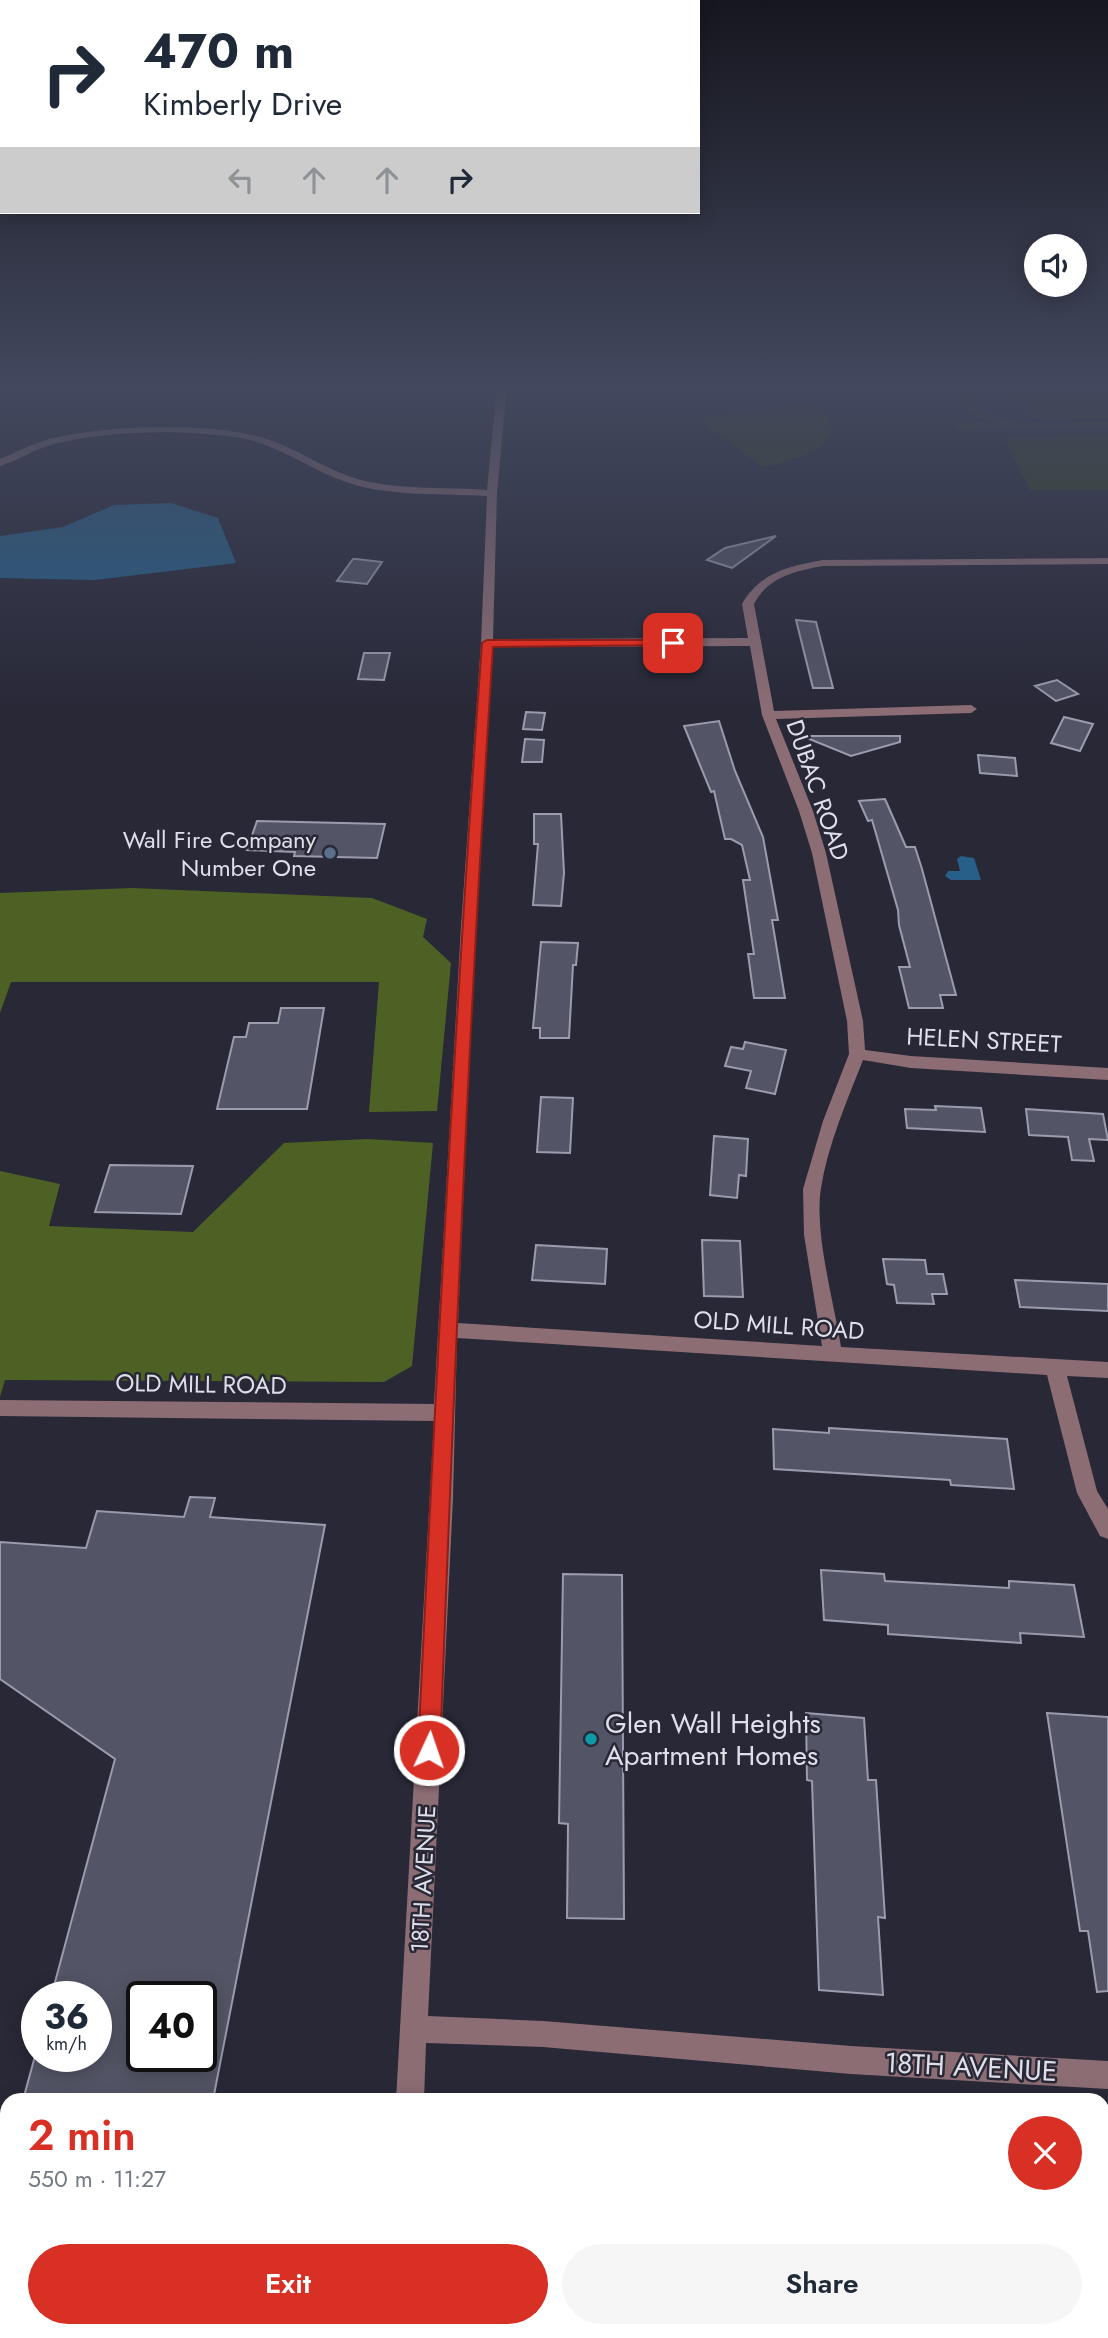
<!DOCTYPE html>
<meta charset="utf-8">
<style>
body{margin:0;font-family:Jost,sans-serif;background:#f6f6f7;color:#1f2937;height:100vh;display:flex;flex-direction:column;font-size:26px;white-space:nowrap}
*{box-sizing:border-box;margin:0}
p{font-size:23px;color:#747a83}
.icon{flex:none;width:38px;height:38px;fill:none;stroke:currentColor;stroke-width:2;stroke-linecap:round;stroke-linejoin:round}
.map{position:relative;flex:1;overflow:hidden}
.sheet{position:absolute;left:0px;top:2093px;width:1110px;height:245px;display:flex;flex-direction:column;background:#fff;border-radius:21px 21px 0 0;box-shadow:0 4px 18px #0003}
.sheet>*{flex:none}
.hud{position:absolute;left:0px;top:0px;width:700px;height:214px;box-shadow:0 4px 18px #0003;background:#fff;color:#1f2937;overflow:hidden}
.controls{position:absolute;left:1024px;top:234px;display:grid;gap:14px}
.controls a{display:grid;place-items:center;width:63px;height:63px;border-radius:50%;background:#fff;box-shadow:0 4px 18px #0003;font-size:35px}
.speed{position:absolute;left:21px;top:1981px;display:flex;gap:14px;font-size:35px;font-weight:700;text-align:center}
.speed>*{display:grid;place-content:center;width:91px;height:91px;border-radius:50%;background:#fff;box-shadow:0 4px 18px #0003;line-height:1}
.speed small{font-size:18px;font-weight:400}
.speed .limit{border:4px solid #111;border-radius:10px;background:#fff;color:#111}
.pin{position:absolute;display:grid;place-items:center;width:60px;height:60px;color:#fff;margin:-30px;border-radius:14px;box-shadow:0 4px 10px #0006}
.me{position:absolute;width:77px;margin:-38px;rotate:3deg;stroke-linejoin:round;filter:drop-shadow(0 0 5px #0008)}
.turn{display:flex;align-items:center;gap:24px;height:147px;padding:0 28px;font-size:32px}
.turn .icon{width:91px;height:91px;stroke-width:2.5}
.turn b{display:block;font-size:49px;line-height:60px}
.lanes{display:flex;align-items:center;height:66px;padding:0 28px;background:#0003;justify-content:center;gap:35px;direction:ltr}
.lanes .off{opacity:.35}
.round{display:grid;place-items:center;flex:none;width:74px;height:74px;border-radius:37px;background:#f6f6f7}
.summary{display:flex;align-items:center;justify-content:space-between;height:119px;padding:0 28px}
h1{font-size:42px;font-weight:600;line-height:52px;color:#d93025}
.button{display:flex;gap:14px;margin-top:auto;padding:14px 28px}
.button a{flex:1;height:80px;border-radius:42px;background:#d93025;color:#fff;font-size:28px;font-weight:600;line-height:80px;text-align:center}
.button a+a{background:#f6f6f7;color:#1f2937}
.map>svg:first-child{display:block}
.green{fill:#323f1a}
.forest{fill:#4e6125}
.water{fill:#265f88}
.building{fill:#535465;stroke:#9a9cae;stroke-width:2;fill-rule:evenodd}
.lines{fill:none;stroke-linecap:round;stroke-linejoin:round}
.minor{fill:#8c6d74;fill-rule:evenodd}
.route{fill:#d93025;stroke:#8d1f18;stroke-width:2}
.service-dot{fill:#5c6f8a;stroke:#282837;stroke-width:2.5}
.culture-dot{fill:#0f9aa8;stroke:#282837;stroke-width:2.5}
.labels{text-anchor:middle;dominant-baseline:central;stroke-width:5;stroke-linejoin:round;paint-order:stroke}
.street-label{font-size:24px;fill:#dedfe9;stroke:#282837}
.poi-label{font-size:24px;fill:#dedfe9;stroke:#282837;text-anchor:end}
.near-poi-label{font-size:28px;fill:#dedfe9;stroke:#282837;text-anchor:start}
.near-street-label{font-size:28px;fill:#dedfe9;stroke:#282837}
</style>
<div class="map">
<svg width="1108" height="2338" viewBox="0 0 1108 2338">
<rect width="100%" height="100%" fill="#282837"/>
<path class="green" d="M 958,386 L 973,386 L 966,396 C 989,432 1070,423 1108,422 L 1108,428 L 957,429 L 955,423 L 996,423 C 978,416 957,412 953,390 Z
M 1012,386 L 1108,386 L 1108,418 L 1029,418 Z
M 814,402 C 864,441 794,461 763,467 L 701,422 L 704,418 Z
M 1108,436 L 1108,490 L 1030,490 L 1004,437 Z"/>
<path class="forest" d="M 132,888 L 372,898 L 427,919 L 423,937 L 451,963 L 437,1111 L 369,1112 L 379,982 L 11,982 L 0,1013 L 0,893 Z
M 367,1139 L 433,1143 L 412,1366 L 384,1382 L 5,1380 L 0,1397 L 0,1171 L 60,1184 L 49,1226 L 193,1232 L 284,1143 Z"/>
<path class="water" d="M 171,503 L 218,518 L 236,563 L 95,580 L 0,578 L 0,536 L 63,527 L 114,505 Z
M 961,856 L 974,858 L 981,880 L 951,880 L 945,876 L 948,871 L 960,871 L 957,859 Z"/>
<path class="building" d="M 776,536 L 732,568 L 707,560 L 725,548 Z
M 353,559 L 356,559 L 382,562 L 367,584 L 337,581 Z
M 796,620 L 816,622 L 833,688 L 813,688 Z
M 364,653 L 390,653 L 384,680 L 358,679 Z
M 1057,680 L 1078,694 L 1056,701 L 1035,686 Z
M 526,712 L 545,713 L 542,730 L 523,729 Z
M 1064,717 L 1093,724 L 1080,751 L 1051,743 Z
M 719,721 L 735,771 L 763,837 L 778,920 L 772,920 L 785,998 L 754,998 L 748,954 L 754,954 L 743,880 L 750,880 L 742,845 L 731,839 L 725,839 L 714,791 L 711,792 L 684,726 Z
M 802,736 L 900,736 L 900,742 L 851,756 Z
M 525,739 L 544,740 L 542,762 L 522,762 Z
M 978,755 L 1015,758 L 1017,776 L 980,773 Z
M 885,799 L 906,847 L 915,847 L 922,869 L 956,995 L 940,995 L 943,1008 L 909,1008 L 899,967 L 910,967 L 899,925 L 898,910 L 872,820 L 868,821 L 859,801 Z
M 534,814 L 561,814 L 564,873 L 561,906 L 533,905 L 538,844 L 534,844 Z
M 257,821 L 385,824 L 377,858 L 294,856 L 295,852 L 247,850 Z
M 541,942 L 578,943 L 576,965 L 573,965 L 569,1038 L 540,1038 L 540,1028 L 533,1028 Z
M 281,1008 L 324,1008 L 307,1109 L 217,1109 L 234,1037 L 246,1037 L 249,1023 L 278,1023 Z
M 745,1042 L 786,1050 L 775,1094 L 746,1088 L 751,1071 L 725,1066 L 731,1047 L 743,1049 Z
M 541,1097 L 573,1098 L 570,1153 L 537,1152 Z
M 935,1106 L 981,1108 L 985,1132 L 907,1128 L 905,1109 L 936,1110 Z
M 1026,1109 L 1103,1114 L 1108,1140 L 1089,1139 L 1094,1161 L 1072,1160 L 1068,1137 L 1029,1135 Z
M 714,1136 L 748,1139 L 746,1176 L 739,1175 L 737,1198 L 710,1195 Z
M 110,1165 L 193,1166 L 181,1214 L 95,1212 Z
M 702,1240 L 740,1241 L 743,1297 L 704,1296 Z
M 536,1245 L 607,1249 L 605,1284 L 532,1280 Z
M 883,1259 L 925,1260 L 927,1274 L 943,1274 L 947,1294 L 932,1294 L 934,1304 L 897,1303 L 894,1285 L 887,1284 Z
M 1015,1280 L 1108,1284 L 1108,1311 L 1020,1307 Z
M 829,1428 L 1007,1439 L 1014,1489 L 951,1485 L 950,1480 L 774,1469 L 773,1429 L 829,1433 Z
M 190,1497 L 215,1498 L 210,1517 L 325,1525 L 213,2100 L 23,2100 L 35,2056 L 96,2056 L 96,1997 L 51,1997 L 115,1759 L 0,1679 L 0,1542 L 86,1548 L 97,1511 L 184,1517 ZM 142,1997 L 201,1997 L 201,2056 L 142,2056 Z
M 821,1570 L 884,1574 L 885,1581 L 1009,1588 L 1009,1581 L 1074,1585 L 1084,1637 L 1020,1633 L 1021,1643 L 888,1634 L 888,1625 L 824,1620 Z
M 563,1574 L 622,1575 L 624,1919 L 567,1918 L 568,1824 L 559,1823 Z
M 806,1713 L 864,1718 L 868,1780 L 876,1780 L 885,1918 L 878,1917 L 883,1995 L 819,1990 L 812,1781 L 807,1780 Z
M 1047,1713 L 1108,1717 L 1108,1991 L 1097,1992 L 1088,1931 L 1080,1931 Z"/>
<g class="lines">
<path class="minor" d="M 497,386 L 507,386 L 497,493 L 493,639 L 748,638 L 742,604 C 760,572 790,566 823,560 L 1108,558 L 1108,564 L 823,566 C 795,571 768,577 754,604 L 774,711 L 971,705 L 977,709 L 971,713 L 776,719 L 813,811 L 826,853 L 863,1021 L 865,1050 L 911,1056 L 1108,1068 L 1108,1080 L 911,1068 L 863,1060 C 847,1101 828,1144 821,1188 C 814,1233 834,1302 841,1347 L 1108,1362 L 1108,1378 L 1067,1376 L 1097,1491 L 1108,1509 L 1108,1539 L 1100,1536 L 1077,1493 L 1047,1375 L 457,1338 L 453,1498 L 428,2016 L 543,2021 L 851,2046 L 1108,2061 L 1108,2089 L 851,2074 L 543,2047 L 426,2043 L 424,2100 L 396,2100 L 434,1421 L 0,1416 L 0,1400 L 434,1404 L 461,927 L 481,643 L 487,496 C 441,493 393,497 349,483 C 311,471 280,445 241,438 C 185,429 109,430 54,444 C 35,449 19,460 0,466 L 0,459 C 16,452 32,444 49,439 C 105,425 212,421 267,439 C 301,450 330,473 365,481 C 404,490 447,487 487,490 ZM 750,646 L 762,715 L 799,811 L 812,853 L 847,1021 L 849,1054 L 823,1121 L 803,1189 L 804,1235 L 822,1346 L 458,1323 L 475,927 L 493,647 Z
M 378,2331 L 408,2331 L 407,2338 L 377,2338 Z"/>
</g>
<linearGradient id="sky" x2="0" y2="1"><stop stop-color="#16161e"/><stop offset="0.54" stop-color="#42485e"/><stop offset="1" stop-color="#42485e" stop-opacity="0"/></linearGradient>
<rect width="1108" height="713" fill="url(#sky)"/>
<path class="route" d="M 673,640 L 677,641 L 677,645 L 493,647 C 469,1014 454,1382 440,1750 L 437,1757 L 429,1761 L 422,1757 L 418,1750 C 436,1381 455,1012 482,643 L 487,640 Z"/>
<circle class="service-dot" cx="330" cy="853" r="7"/>
<circle class="culture-dot" cx="591" cy="1739" r="7"/>
<g class="labels">
<g class="street-label">
<text transform="translate(818 790) rotate(71)">DUBAC ROAD</text>
<text transform="translate(984 1040) rotate(3)">HELEN STREET</text>
<text transform="translate(779 1325) rotate(4)">OLD MILL ROAD</text>
<text transform="translate(201 1384) rotate(1)">OLD MILL ROAD</text>
<text transform="translate(423 1879) rotate(-87)">18TH AVENUE</text>
</g>
<g class="poi-label">
<text x="316" y="839">Wall Fire Company<tspan x="316" dy="28">Number One</tspan></text>
</g>
<g class="near-poi-label">
<text x="605" y="1723">Glen Wall Heights<tspan x="605" dy="32">Apartment Homes</tspan></text>
</g>
<g class="near-street-label">
<text transform="translate(971 2067) rotate(3)">18TH AVENUE</text>
</g>
</g>
</svg>
<div class="controls">
<a><svg class="icon" aria-label="sound" viewBox="0 0 24 24"><path d="M4 9h4l5-4v14l-5-4H4zM17 9q2 3 0 6"/></svg></a>
</div>
<div class="speed"><div>36<small>km/h</small></div><div class="limit">40</div></div>
<div class="pin" style="left:673px;top:643px;background:#d93025"><svg class="icon" aria-label="arrive" viewBox="0 0 24 24"><path d="M6 21V4h12l-3 4 3 4H6"/></svg></div>
<svg class="me" style="left:429px;top:1750px" viewBox="-20 -20 40 40"><circle r="17" fill="#d93025" stroke="#fff" stroke-width="3"/><path d="M0-11L8 9 0 5-8 9z" fill="#fff"/></svg>
<div class="hud">
<div class="turn"><svg class="icon" aria-label="right" viewBox="0 0 24 24"><path d="M7 20v-9h11M14 6l5 5-5 5"/></svg><div><b>470 m</b>Kimberly Drive</div></div>
<div class="lanes"><svg class="icon off" aria-label="left" viewBox="0 0 24 24"><path d="M17 20v-9H6M10 6l-5 5 5 5"/></svg><svg class="icon off" aria-label="ahead" viewBox="0 0 24 24"><path d="M12 20V5M6 11l6-6 6 6"/></svg><svg class="icon off" aria-label="ahead" viewBox="0 0 24 24"><path d="M12 20V5M6 11l6-6 6 6"/></svg><svg class="icon" aria-label="right" viewBox="0 0 24 24"><path d="M7 20v-9h11M14 6l5 5-5 5"/></svg></div>
</div>
<section class="sheet">
<div class="summary"><div><h1>2 min</h1><p>550 m · 11:27</p></div><a class="round" style="background:#d93025;color:#fff"><svg class="icon" aria-label="close" viewBox="0 0 24 24"><path d="M6 6l12 12M18 6L6 18"/></svg></a></div>
<div class="button"><a>Exit</a><a>Share</a></div>
</section>
</div>
